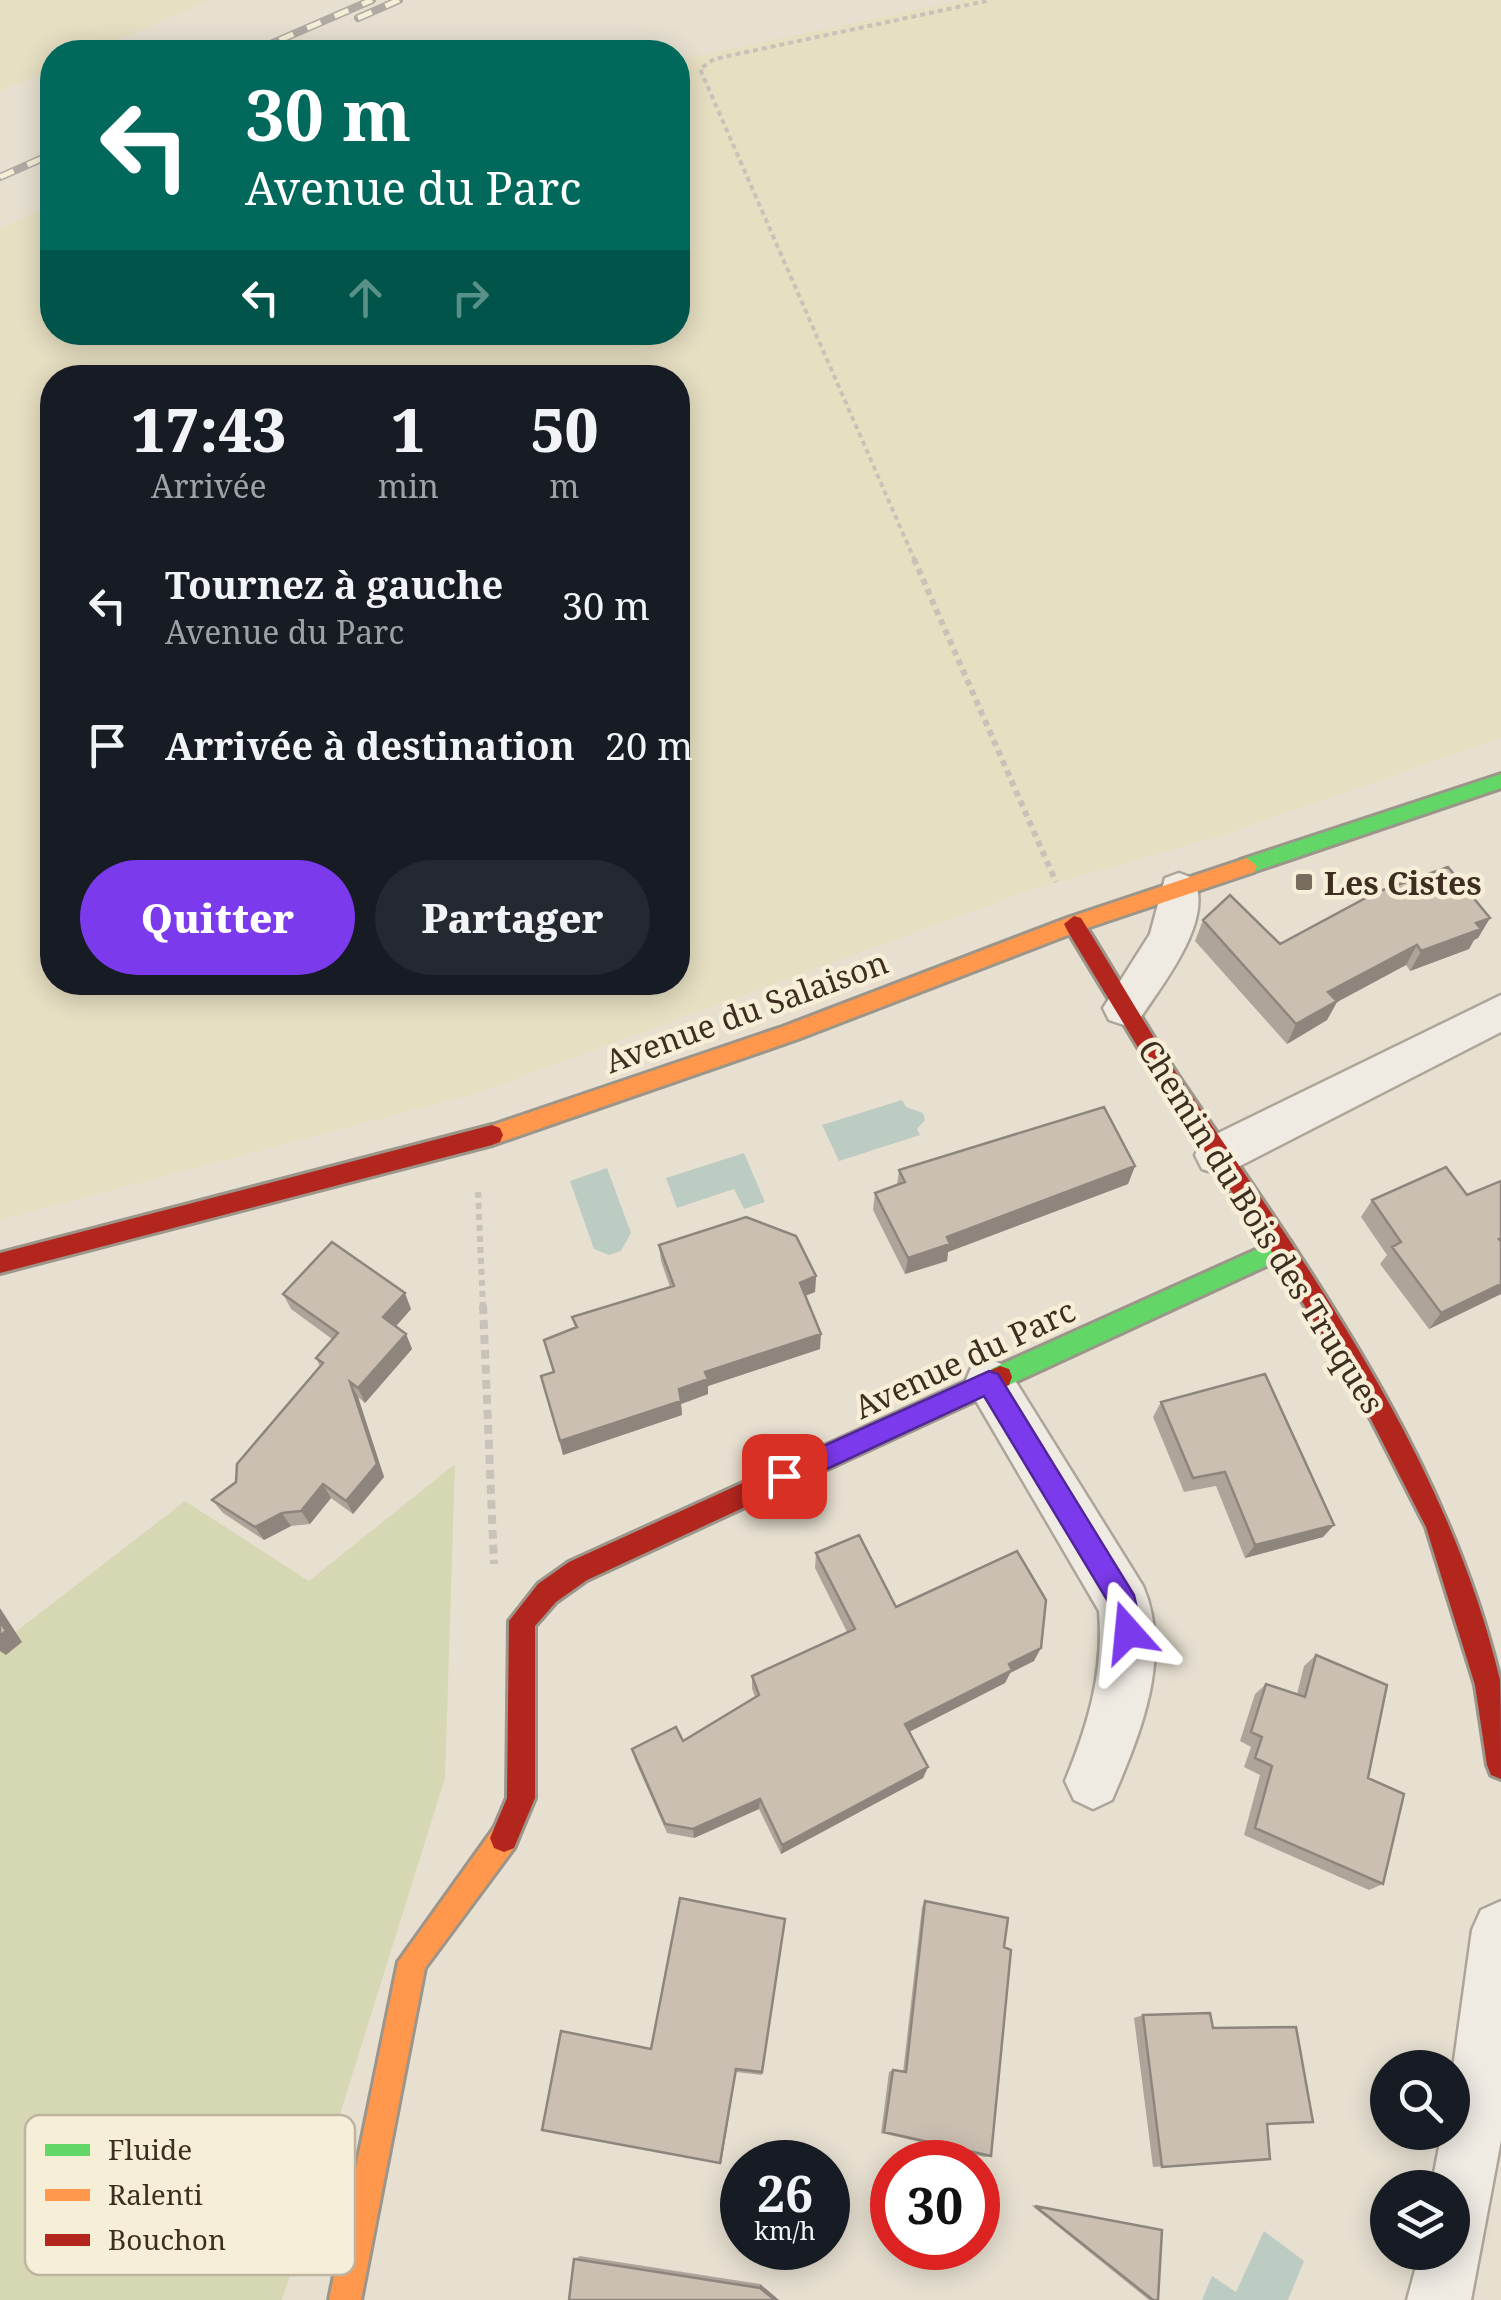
<!DOCTYPE html>
<html lang="fr">
<meta charset="utf-8">
<style>
body{margin:0;font-family:"Noto Serif",serif;background:#242831;color:#f1f3f6;height:100vh;display:flex;flex-direction:column;font-size:38px;white-space:nowrap}
*{box-sizing:border-box;margin:0}
p{font-size:32px;color:#9ea1a6}
.icon{flex:none;width:55px;height:55px;fill:none;stroke:currentColor;stroke-width:2;stroke-linecap:round;stroke-linejoin:round}
.map{position:relative;flex:1;overflow:hidden}
.details{position:absolute;left:40px;top:365px;width:650px;height:630px;display:flex;flex-direction:column;background:#171b24;border-radius:40px;box-shadow:0 5px 25px #0003}
.details>*{flex:none}
.guide{position:absolute;left:40px;top:40px;width:650px;height:305px;border-radius:40px;box-shadow:0 5px 25px #0003;background:#00695c;color:#fff;overflow:hidden}
.tools{position:absolute;left:1370px;top:2050px;display:grid;gap:20px}
.tools a{display:grid;place-items:center;width:100px;height:100px;border-radius:50%;background:#171b24;box-shadow:0 5px 25px #0003;font-size:50px}
.speed{position:absolute;left:720px;top:2140px;display:flex;gap:20px;font-size:50px;font-weight:700;text-align:center}
.speed>*{display:grid;place-content:center;width:130px;height:130px;border-radius:50%;background:#171b24;box-shadow:0 5px 25px #0003;line-height:1}
.speed small{font-size:25px;font-weight:400}
.speed .limit{border:15px solid #d22;background:#fff;color:#111}
.pin{position:absolute;display:grid;place-items:center;width:85px;height:85px;color:#fff;margin:-42px;border-radius:20px;box-shadow:0 5px 15px #0006}
.me{position:absolute;width:110px;margin:-55px;rotate:342deg;stroke-linejoin:round;filter:drop-shadow(0 0 8px #0008)}
.turn{display:flex;align-items:center;gap:35px;height:210px;padding:0 40px;font-size:45px}
.turn .icon{width:130px;height:130px;stroke-width:2.5}
.turn b{display:block;font-size:70px;line-height:85px}
.lanes{display:flex;align-items:center;height:95px;padding:0 40px;background:#0003;justify-content:center;gap:50px;direction:ltr}
.lanes .off{opacity:.35}
.eta{display:flex;justify-content:space-evenly;align-items:center;height:170px;text-align:center}
.eta b{font-size:60px;font-weight:800;line-height:70px}
.action{display:flex;gap:20px;margin-top:auto;padding:20px 40px}
.action a{flex:1;height:115px;border-radius:60px;background:#7c3aed;color:#fff;font-size:40px;font-weight:800;line-height:115px;text-align:center}
.action a+a{background:#242831;color:#f1f3f6}
ul{padding:0;list-style:none}
li{display:flex;align-items:center;gap:30px;height:140px;padding:0 40px}
li div{flex:1}
li b{display:block;font-size:38px}
li em{font-style:normal}
.map>svg:first-child{display:block}
.farmland{fill:#e6dfc2;fill-rule:evenodd}
.green{fill:#d6d7b3}
.water{fill:#bcccc2}
.lines{fill:none;stroke-linecap:round;stroke-linejoin:round}
.street-casing{stroke:#ada599;stroke-width:5}
.fast-casing{stroke:#9c958a;stroke-width:6}
.slow-casing{stroke:#9c958a;stroke-width:6}
.jam-casing{stroke:#9c958a;stroke-width:6}
.path-far2{stroke:#c8c2b9;stroke-width:4;stroke-dasharray:5 4;stroke-linecap:butt}
.path-far1{stroke:#c8c2b9;stroke-width:6;stroke-dasharray:6 5;stroke-linecap:butt}
.path{stroke:#c8c2b9;stroke-width:8;stroke-dasharray:9 6;stroke-linecap:butt}
.street{fill:#efebe3;fill-rule:evenodd}
.fast{fill:#63d668;fill-rule:evenodd}
.slow{fill:#ff974d;fill-rule:evenodd}
.jam{fill:#b3261e;fill-rule:evenodd}
.rail-casing{stroke:#afaaa2;stroke-width:8}
.rail{stroke:#f7eed8;stroke-width:5;stroke-dasharray:15;stroke-linecap:butt}
.wall{fill:#afa499}
.shaded-wall{fill:#8e867d}
.building{fill:#cbbfb2;stroke:#8e867d;stroke-width:2.5}
.route{fill:#7c3aed;stroke:#51269a;stroke-width:2.5}
.poi-dot{fill:#786c5e;stroke:#f7eed8;stroke-width:4}
.labels{text-anchor:middle;dominant-baseline:central;stroke-width:9;stroke-linejoin:round;paint-order:stroke}
.poi-label{font-size:32px;font-weight:bold;fill:#3d2e20;stroke:#f7eed8;text-anchor:start}
.street-label{font-size:32px;fill:#3d2e20;stroke:#f7eed8}
.key{fill:#f7eed8;stroke:#bfb4a1;stroke-width:2.5}
.key-label{font-size:28px;fill:#3d2e20}
</style>
<div class="map">
<svg width="1501" height="2300" viewBox="0 0 1501 2300">
<rect width="100%" height="100%" fill="#e7e0d1"/>
<path class="farmland" d="M 0,0 L 210,0 L 92,52 L 52,52 L 52,70 L 0,91 Z
M 963,0 L 1501,0 L 1501,738 L 1221,836 L 1028,891 L 477,1093 L 0,1220 L 0,228 L 52,204 L 52,332 L 678,332 L 678,60 ZM 52,378 L 678,378 L 678,982 L 52,982 Z"/>
<path class="green" d="M 455,1464 L 445,1778 L 282,2300 L 0,2300 L 0,1644 L 185,1501 L 309,1581 Z"/>
<path class="water" d="M 902,1100 L 906,1107 L 923,1113 L 925,1120 L 917,1129 L 920,1135 L 839,1161 L 822,1125 Z
M 744,1153 L 765,1202 L 744,1209 L 734,1189 L 677,1208 L 666,1178 Z
M 607,1168 L 631,1233 L 621,1251 L 609,1255 L 594,1249 L 570,1181 Z
M 1264,2231 L 1304,2261 L 1288,2300 L 1202,2300 L 1212,2276 L 1236,2292 Z"/>
<g class="lines">
<g class="street-casing">
<path id="street" d="M 1179,873 L 1193,878 C 1216,919 1161,986 1139,1020 L 1124,1025 L 1109,1020 L 1103,1008 L 1150,934 L 1165,878 Z
M 1501,995 L 1501,1032 L 1234,1169 L 1218,1174 L 1202,1169 L 1195,1155 L 1202,1141 Z
M 989,1359 L 1006,1366 L 1143,1586 C 1173,1656 1140,1735 1112,1800 L 1093,1809 L 1074,1800 L 1065,1781 C 1088,1725 1104,1672 1099,1611 L 965,1382 L 972,1366 Z
M 1501,1901 L 1501,2140 L 1471,2300 L 1407,2300 L 1420,2252 L 1452,2252 L 1452,2188 L 1431,2188 L 1442,2132 L 1452,2132 L 1452,2075 L 1472,1930 L 1481,1910 Z"/>
</g>
<g class="fast-casing">
<path id="fast" d="M 1501,774 L 1501,788 L 1247,874 L 1237,866 L 1240,860 Z
M 1282,1238 L 1290,1241 L 1294,1248 L 1290,1255 L 1009,1385 L 1000,1388 L 991,1385 L 988,1377 L 991,1369 Z"/>
</g>
<g class="slow-casing">
<path id="slow" d="M 1247,858 L 1257,866 L 1254,872 L 1081,930 L 798,1039 L 492,1145 L 484,1142 L 481,1135 L 484,1128 L 782,1027 L 1067,918 Z
M 504,1824 L 514,1828 L 518,1838 L 514,1848 L 425,1968 L 361,2300 L 329,2300 L 398,1962 L 494,1828 Z"/>
</g>
<g class="jam-casing">
<path id="jam" d="M 1074,916 L 1081,918 C 1115,972 1146,1027 1181,1080 C 1308,1268 1447,1456 1500,1680 C 1501,1710 1501,1748 1501,1779 L 1491,1775 L 1487,1765 L 1475,1685 L 1426,1527 L 1358,1394 L 1274,1255 L 1162,1087 L 1067,930 L 1064,924 Z
M 492,1125 L 500,1128 L 503,1135 L 500,1142 L 492,1145 L 0,1273 L 0,1253 Z
M 1000,1366 L 1009,1369 L 1012,1377 L 1009,1385 L 587,1580 L 556,1602 L 535,1626 L 535,1798 L 514,1848 L 504,1852 L 494,1848 L 490,1838 L 507,1798 L 509,1621 L 538,1584 L 569,1562 Z"/>
</g>
<path class="path-far2" d="M 915,561 L 700,69 L 714,59 L 991,0"/>
<path class="path-far1" d="M 914,559 L 1056,882
M 478,1192 L 483,1307"/>
<path class="path" d="M 483,1305 L 494,1564"/>
<use href="#street" class="street"/>
<use href="#fast" class="fast"/>
<use href="#slow" class="slow"/>
<use href="#jam" class="jam"/>
<g class="rail-casing">
<path id="rail" d="M 358,18 L 399,0
M 252,52 L 372,0
M 0,177 L 52,154"/>
</g>
<use href="#rail" class="rail"/>
</g>
<path class="wall" d="M 1490,918 L 1478,938 L 1474,940 L 1469,949 L 1410,971 L 1406,965 L 1337,1002 L 1327,1020 L 1287,1044 L 1195,941 L 1203,920 L 1280,944 Z
M 1135,1166 L 1128,1184 L 948,1252 L 947,1261 L 905,1274 L 873,1210 L 875,1193 L 897,1185 L 899,1170 Z
M 1501,1181 L 1501,1294 L 1429,1329 L 1380,1264 L 1387,1255 L 1361,1217 L 1372,1200 L 1467,1195 Z
M 659,1245 L 816,1276 L 815,1292 L 805,1296 L 820,1349 L 708,1386 L 708,1394 L 681,1404 L 682,1415 L 563,1455 L 541,1376 L 553,1372 L 544,1340 L 575,1328 L 572,1317 L 670,1287 L 661,1261 Z
M 283,1294 L 411,1309 L 396,1326 L 406,1334 L 412,1349 L 365,1403 L 358,1397 L 384,1477 L 353,1514 L 331,1498 L 310,1524 L 291,1526 L 264,1540 L 223,1513 L 212,1500 L 236,1482 L 320,1366 L 316,1358 L 332,1339 L 291,1309 Z
M 1161,1402 L 1334,1525 L 1323,1537 L 1245,1558 L 1216,1486 L 1184,1492 L 1153,1417 Z
M 816,1553 L 896,1607 L 1034,1661 L 1010,1673 L 1005,1683 L 909,1732 L 928,1767 L 923,1778 L 781,1854 L 759,1809 L 694,1838 L 667,1833 L 635,1760 L 632,1749 L 683,1741 L 755,1697 L 752,1689 L 752,1676 L 847,1632 L 815,1568 Z
M 1316,1655 L 1368,1778 L 1383,1884 L 1369,1890 L 1244,1835 L 1260,1775 L 1244,1767 L 1251,1747 L 1240,1741 L 1255,1694 L 1266,1684 L 1297,1694 L 1304,1666 Z
M 925,1901 L 1004,1947 L 991,2156 L 985,2157 L 881,2133 L 889,2072 L 893,2070 L 903,2072 L 922,1907 Z
M 785,1919 L 762,2075 L 736,2072 L 721,2164 L 542,2130 L 651,2049 Z
M 1143,2015 L 1213,2028 L 1267,2125 L 1270,2159 L 1153,2167 L 1134,2018 Z
M 1031,2205 L 1162,2230 L 1158,2300 L 1149,2300 Z
M 580,2256 L 760,2284 L 779,2300 L 569,2300 L 574,2259 Z"/>
<path class="shaded-wall" d="M 1490,918 L 1478,938 L 1474,940 L 1469,949 L 1410,971 L 1421,951 L 1476,923 Z
M 1417,945 L 1406,965 L 1337,1002 L 1327,1020 L 1287,1044 L 1296,1024 L 1328,992 Z
M 1135,1166 L 1128,1184 L 948,1252 L 947,1261 L 905,1274 L 908,1258 L 947,1237 Z
M 816,1276 L 815,1292 L 799,1298 L 800,1283 Z
M 1501,1284 L 1501,1294 L 1429,1329 L 1441,1313 Z
M 405,1293 L 411,1309 L 390,1333 L 383,1317 Z
M 406,1334 L 412,1349 L 365,1403 L 358,1388 Z
M 821,1334 L 820,1349 L 708,1386 L 708,1394 L 681,1404 L 682,1415 L 563,1455 L 560,1441 L 679,1389 L 705,1372 Z
M 350,1382 L 358,1397 L 384,1477 L 353,1514 L 346,1501 Z
M 323,1484 L 331,1498 L 310,1524 L 301,1511 Z
M 282,1513 L 291,1526 L 264,1540 L 255,1527 Z
M 1334,1525 L 1323,1537 L 1245,1558 L 1255,1545 Z
M 0,1608 L 22,1642 L 6,1655 L 0,1651 Z
M 1041,1648 L 1034,1661 L 1010,1673 L 1005,1683 L 901,1736 L 905,1724 L 1009,1664 Z
M 928,1767 L 923,1778 L 781,1854 L 782,1845 Z
M 760,1799 L 759,1809 L 694,1838 L 693,1829 Z
M 736,2069 L 736,2072 L 721,2164 L 720,2163 Z
M 760,2284 L 779,2300 L 775,2300 L 760,2288 Z"/>
<path class="building" d="M 1448,867 L 1490,918 L 1476,923 L 1481,929 L 1421,951 L 1417,945 L 1328,992 L 1337,1001 L 1296,1024 L 1203,920 L 1230,895 L 1280,944 L 1377,892 Z
M 1104,1107 L 1135,1166 L 947,1237 L 950,1244 L 908,1258 L 875,1193 L 905,1182 L 899,1170 Z
M 1446,1167 L 1467,1195 L 1501,1181 L 1501,1238 L 1499,1239 L 1501,1241 L 1501,1284 L 1441,1313 L 1392,1247 L 1401,1242 L 1372,1200 Z
M 746,1217 L 796,1236 L 816,1276 L 800,1283 L 821,1334 L 705,1372 L 708,1379 L 679,1389 L 681,1401 L 560,1441 L 541,1376 L 554,1372 L 544,1340 L 577,1327 L 572,1317 L 674,1286 L 659,1245 Z
M 332,1242 L 405,1293 L 383,1317 L 406,1334 L 358,1388 L 350,1382 L 377,1464 L 346,1501 L 323,1484 L 301,1511 L 282,1513 L 255,1527 L 212,1500 L 236,1482 L 237,1464 L 323,1363 L 316,1358 L 338,1333 L 283,1294 Z
M 1265,1374 L 1334,1525 L 1255,1545 L 1225,1472 L 1193,1478 L 1161,1402 Z
M 859,1535 L 896,1607 L 1017,1551 L 1046,1600 L 1041,1648 L 1009,1664 L 1012,1670 L 905,1724 L 928,1767 L 782,1845 L 760,1799 L 693,1829 L 665,1824 L 632,1749 L 676,1727 L 683,1741 L 759,1695 L 752,1676 L 855,1629 L 816,1553 Z
M 0,1621 L 6,1631 L 0,1636 Z
M 1316,1655 L 1387,1685 L 1368,1778 L 1404,1794 L 1383,1884 L 1255,1828 L 1272,1766 L 1255,1758 L 1262,1737 L 1251,1732 L 1266,1684 L 1305,1697 Z
M 680,1898 L 785,1919 L 762,2072 L 736,2069 L 720,2163 L 542,2130 L 561,2031 L 651,2049 Z
M 925,1901 L 1008,1918 L 1004,1947 L 1011,1950 L 991,2156 L 884,2132 L 893,2070 L 906,2072 Z
M 1210,2013 L 1213,2028 L 1296,2027 L 1313,2122 L 1267,2124 L 1270,2159 L 1162,2167 L 1143,2015 Z
M 1035,2206 L 1162,2230 L 1158,2300 L 1153,2300 Z
M 574,2259 L 760,2288 L 775,2300 L 569,2300 Z"/>
<path class="route" d="M 989,1371 L 998,1374 L 1134,1595 L 1142,1632 L 1138,1641 L 1128,1645 L 1119,1641 L 1112,1608 L 984,1396 L 792,1485 L 784,1488 L 775,1485 L 771,1476 L 775,1468 Z"/>
<rect class="poi-dot" x="1294" y="872" width="20" height="20" rx="5"/>
<g class="labels">
<g class="poi-label">
<text x="1324" y="882">Les Cistes</text>
</g>
<g class="street-label">
<text transform="translate(746 1011) rotate(-20)">Avenue du Salaison</text>
<text transform="translate(1262 1226) rotate(58)">Chemin du Bois des Truques</text>
<text transform="translate(964 1358) rotate(-25)">Avenue du Parc</text>
</g>
</g>
<rect x="25" y="2115" width="330" height="160" rx="15" class="key"/>
<rect x="45" y="2144" width="45" height="12" fill="#63d668"/>
<rect x="45" y="2189" width="45" height="12" fill="#ff974d"/>
<rect x="45" y="2234" width="45" height="12" fill="#b3261e"/>
<g class="key-label">
<text x="108" y="2160">Fluide</text>
<text x="108" y="2205">Ralenti</text>
<text x="108" y="2250">Bouchon</text>
</g>
</svg>
<div class="tools">
<a><svg class="icon" aria-label="search" viewBox="0 0 24 24"><circle cx="10" cy="10" r="6"/><path d="M15 15l6 6"/></svg></a>
<a><svg class="icon" aria-label="layers" viewBox="0 0 24 24"><path d="M12 4l9 5-9 5-9-5zM3 14l9 5 9-5"/></svg></a>
</div>
<div class="speed"><div>26<small>km/h</small></div><div class="limit">30</div></div>
<div class="pin" style="left:784px;top:1476px;background:#d93025"><svg class="icon" aria-label="arrive" viewBox="0 0 24 24"><path d="M6 21V4h12l-3 4 3 4H6"/></svg></div>
<svg class="me" style="left:1128px;top:1632px" viewBox="-20 -20 40 40"><path d="M0-17L14 15 0 8-14 15z" fill="#7c3aed" stroke="#fff" stroke-width="4"/></svg>
<div class="guide">
<div class="turn"><svg class="icon" aria-label="left" viewBox="0 0 24 24"><path d="M17 20v-9H6M10 6l-5 5 5 5"/></svg><div><b>30 m</b>Avenue du Parc</div></div>
<div class="lanes"><svg class="icon" aria-label="left" viewBox="0 0 24 24"><path d="M17 20v-9H6M10 6l-5 5 5 5"/></svg><svg class="icon off" aria-label="ahead" viewBox="0 0 24 24"><path d="M12 20V5M6 11l6-6 6 6"/></svg><svg class="icon off" aria-label="right" viewBox="0 0 24 24"><path d="M7 20v-9h11M14 6l5 5-5 5"/></svg></div>
</div>
<section class="details">
<div class="eta">
<div><b>17:43</b><p>Arrivée</p></div>
<div><b>1</b><p>min</p></div>
<div><b>50</b><p>m</p></div>
</div>
<ul>
<li><svg class="icon" aria-label="left" viewBox="0 0 24 24"><path d="M17 20v-9H6M10 6l-5 5 5 5"/></svg><div><b>Tournez à gauche</b><p>Avenue du Parc</p></div><em>30 m</em></li>
<li><svg class="icon" aria-label="arrive" viewBox="0 0 24 24"><path d="M6 21V4h12l-3 4 3 4H6"/></svg><div><b>Arrivée à destination</b></div><em>20 m</em></li>
</ul>
<div class="action"><a>Quitter</a><a>Partager</a></div>
</section>
</div>
